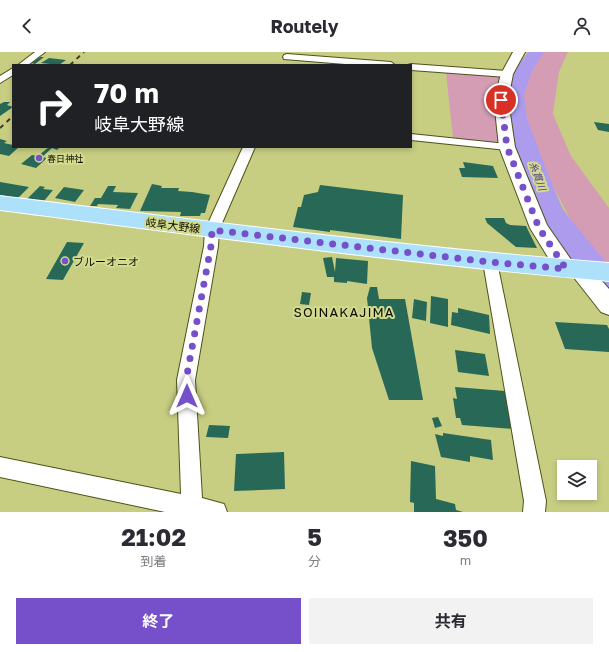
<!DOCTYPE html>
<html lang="ja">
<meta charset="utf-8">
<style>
body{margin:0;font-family:"Golos Text","Noto Sans JP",sans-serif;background:#f2f2f3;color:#2b2b33;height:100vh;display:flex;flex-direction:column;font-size:15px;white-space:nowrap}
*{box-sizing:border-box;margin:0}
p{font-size:13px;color:#7c7c81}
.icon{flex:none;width:22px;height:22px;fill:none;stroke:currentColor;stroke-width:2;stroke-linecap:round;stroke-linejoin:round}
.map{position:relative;height:460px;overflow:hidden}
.details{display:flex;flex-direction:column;background:#fff;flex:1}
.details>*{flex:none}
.guide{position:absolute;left:12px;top:12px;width:400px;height:84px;border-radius:0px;box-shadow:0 2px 6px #0003;background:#202124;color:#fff;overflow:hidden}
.controls{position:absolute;left:557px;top:408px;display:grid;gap:8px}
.controls a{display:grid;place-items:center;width:40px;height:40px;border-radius:0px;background:#fff;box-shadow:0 2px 6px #0003;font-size:20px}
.pin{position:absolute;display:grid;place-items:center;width:34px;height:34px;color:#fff;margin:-17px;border:2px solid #fff;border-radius:50%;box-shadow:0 1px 4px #0007}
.me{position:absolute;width:44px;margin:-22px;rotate:0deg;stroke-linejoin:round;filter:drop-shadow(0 0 3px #0008)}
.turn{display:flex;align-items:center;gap:14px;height:84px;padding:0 16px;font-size:18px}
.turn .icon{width:52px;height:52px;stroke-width:2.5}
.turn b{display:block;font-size:28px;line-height:34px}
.eta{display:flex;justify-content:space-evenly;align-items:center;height:68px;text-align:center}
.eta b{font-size:24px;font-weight:700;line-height:28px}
.button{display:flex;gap:8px;margin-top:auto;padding:8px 16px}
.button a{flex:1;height:46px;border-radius:0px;background:#7550ca;color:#fff;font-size:16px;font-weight:700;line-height:46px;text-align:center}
.button a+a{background:#f2f2f3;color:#2b2b33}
header{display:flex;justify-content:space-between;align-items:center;height:52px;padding:0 16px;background:#fff;font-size:18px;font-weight:700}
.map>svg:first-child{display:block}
.green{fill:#d49db3;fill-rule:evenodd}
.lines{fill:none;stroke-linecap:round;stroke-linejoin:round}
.river{fill:#ad9cee;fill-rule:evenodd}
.building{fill:#286857}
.street-casing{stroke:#4e5219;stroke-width:2}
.secondary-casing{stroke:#4e5219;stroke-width:2}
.primary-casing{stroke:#fff;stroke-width:2}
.street{fill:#fff;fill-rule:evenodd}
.secondary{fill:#fff;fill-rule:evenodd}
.primary{fill:#ade0fa;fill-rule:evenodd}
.rail{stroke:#3b3d1f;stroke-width:2;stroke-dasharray:4.5 4.5;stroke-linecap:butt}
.route{stroke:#7550ca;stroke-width:7;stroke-dasharray:0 12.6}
.poi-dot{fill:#7550ca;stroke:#d3db8f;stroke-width:1.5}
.labels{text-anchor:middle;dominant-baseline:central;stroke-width:4;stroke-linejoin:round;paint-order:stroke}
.far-poi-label{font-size:9px;fill:#0f1000;stroke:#d3db8f;text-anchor:start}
.far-water-label{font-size:10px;font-style:italic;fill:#533695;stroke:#d3db8f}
.street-label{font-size:11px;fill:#0f1000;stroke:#d3db8f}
.poi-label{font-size:11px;fill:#0f1000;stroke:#d3db8f;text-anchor:start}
.quarter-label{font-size:13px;letter-spacing:1px;fill:#0f1000;stroke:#d3db8f}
</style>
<header><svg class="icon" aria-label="back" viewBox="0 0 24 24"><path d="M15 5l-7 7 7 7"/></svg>Routely<svg class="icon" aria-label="person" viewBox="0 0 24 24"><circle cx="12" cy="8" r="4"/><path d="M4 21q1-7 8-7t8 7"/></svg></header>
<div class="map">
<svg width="609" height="460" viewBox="0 0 609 460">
<rect width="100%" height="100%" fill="#c7ce82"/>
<path class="green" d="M 530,0 L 568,0 L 559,20 L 553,62 L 571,104 L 609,156 L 609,213 L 582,207 L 575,202 L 541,157 L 509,62 L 513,27 ZM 533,96 L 576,178 L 550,135 Z
M 446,21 L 500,25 L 497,64 L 501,91 L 453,86 Z"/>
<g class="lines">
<path class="river" d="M 528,0 L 544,0 L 532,19 L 524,43 L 527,66 L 544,112 L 563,158 L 609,214 L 609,249 L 598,245 L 539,162 L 520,112 L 507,66 L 504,43 L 514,19 Z"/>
</g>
<path class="building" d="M 40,5 L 44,5 L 35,12 L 31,11 Z
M 49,6 L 66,8 L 59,13 L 41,11 Z
M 4,50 L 10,50 L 7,53 L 13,55 L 0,64 L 0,52 Z
M 594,70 L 609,72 L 609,80 L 598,78 Z
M 0,87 L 7,89 L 4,91 L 13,93 L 13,95 L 19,95 L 9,104 L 0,102 Z
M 49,95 L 60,95 L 57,98 L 52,96 L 42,105 L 47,106 L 36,116 L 21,112 L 32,103 L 38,104 Z
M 463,110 L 493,114 L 498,126 L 462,125 L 459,116 L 465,116 Z
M 0,130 L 29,135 L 18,146 L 0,143 Z
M 152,132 L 162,134 L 161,136 L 179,136 L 178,139 L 192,140 L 210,143 L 205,161 L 201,161 L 200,164 L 180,164 L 181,160 L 140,159 Z
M 320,133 L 403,143 L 401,187 L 330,178 L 330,180 L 293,175 L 298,155 L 301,155 L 304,143 L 318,140 Z
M 40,134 L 45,135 L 43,137 L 53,138 L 44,149 L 27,147 Z
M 108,134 L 116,134 L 113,140 L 138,141 L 130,157 L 116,156 L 118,153 L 98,152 L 97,154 L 90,154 L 95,146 L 101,146 Z
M 64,135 L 84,138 L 75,150 L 55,146 Z
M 485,166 L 504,166 L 506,171 L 510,173 L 526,174 L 537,196 L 516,195 L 487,171 Z
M 67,190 L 84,191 L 63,228 L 46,227 Z
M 332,205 L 335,220 L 336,206 L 368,209 L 367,232 L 347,229 L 347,231 L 334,230 L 334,225 L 327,225 L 323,206 Z
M 370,235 L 377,235 L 379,247 L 405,247 L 423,348 L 389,348 L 372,296 L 367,246 Z
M 302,240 L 311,241 L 309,253 L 300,252 Z
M 431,244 L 448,247 L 448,275 L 430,271 Z
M 414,247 L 427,250 L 426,269 L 412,266 Z
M 458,256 L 489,263 L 490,282 L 451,273 L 452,260 L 458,261 Z
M 555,270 L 607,273 L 609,277 L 609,300 L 565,297 Z
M 455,298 L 485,302 L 489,324 L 458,320 Z
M 455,335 L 505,339 L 514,377 L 462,373 L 460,366 L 456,366 L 453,346 L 457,347 Z
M 438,365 L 442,374 L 435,376 L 432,366 Z
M 209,373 L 230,374 L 228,386 L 206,385 Z
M 443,381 L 491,388 L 493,408 L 470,404 L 470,410 L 441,405 L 435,382 L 443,384 Z
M 284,400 L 285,437 L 234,439 L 236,402 Z
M 411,409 L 435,414 L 436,447 L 455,452 L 456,458 L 463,460 L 414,460 L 414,451 L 410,450 Z"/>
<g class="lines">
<g class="street-casing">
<path id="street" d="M 35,0 L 45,0 L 28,13 L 18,13 Z
M 287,2 L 391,10 L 395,13 L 357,13 L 284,7 L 283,5 L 284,3 Z
M 411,12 L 507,19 L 511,22 L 507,25 L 411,18 L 411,13 L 408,13 Z
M 13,16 L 13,23 L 0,31 L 0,24 Z
M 411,82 L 507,92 L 511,93 L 513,95 L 511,97 L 507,98 L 411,88 Z
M 243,95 L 255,95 L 219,178 L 218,194 L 195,328 L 202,446 L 224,452 L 227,460 L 165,460 L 0,425 L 0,405 L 181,442 L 177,328 L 204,194 L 205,178 Z
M 490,204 L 495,206 L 497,210 L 546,449 L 545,460 L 523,460 L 524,449 L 483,210 L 485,206 Z"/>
</g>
<g class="secondary-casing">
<path id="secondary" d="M 513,0 L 525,0 L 513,22 L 508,48 L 515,95 L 547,173 L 574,212 L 580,210 L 587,212 L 609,237 L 609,263 L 601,260 L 572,223 L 566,225 L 559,223 L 530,176 L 499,95 L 494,48 L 501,22 Z"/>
</g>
<g class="primary-casing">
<path id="primary" d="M 0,144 C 203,169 405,195 609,211 L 609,229 C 405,211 203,184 0,158 Z"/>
</g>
<use href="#street" class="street"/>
<use href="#secondary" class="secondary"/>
<use href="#primary" class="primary"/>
<path class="rail" d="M 70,13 L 84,0
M 0,76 L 13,64"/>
</g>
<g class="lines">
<path class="route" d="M 187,344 L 186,328 L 211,194 L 212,178 L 490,210 L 566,217 L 539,176 L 507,95 L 501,48"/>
</g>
<g class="poi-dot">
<circle cx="39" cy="106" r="4"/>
<circle cx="65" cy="209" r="4"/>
</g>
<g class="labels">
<g class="far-poi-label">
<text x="47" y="106">春日神社</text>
</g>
<g class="far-water-label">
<text transform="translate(538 124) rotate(70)">糸貫川</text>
</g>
<g class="street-label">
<text transform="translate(173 173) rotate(7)">岐阜大野線</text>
</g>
<g class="poi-label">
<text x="73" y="209">ブルーオニオ</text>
</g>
<g class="quarter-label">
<text x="344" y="260">SOINAKAJIMA</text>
</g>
</g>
</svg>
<div class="controls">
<a><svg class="icon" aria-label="layers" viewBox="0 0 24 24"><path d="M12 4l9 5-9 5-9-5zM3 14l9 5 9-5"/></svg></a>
</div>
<div class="pin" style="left:501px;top:48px;background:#d93025"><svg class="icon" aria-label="arrive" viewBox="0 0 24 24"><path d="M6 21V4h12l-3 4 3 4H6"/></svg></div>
<svg class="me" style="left:187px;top:344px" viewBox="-20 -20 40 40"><path d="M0-17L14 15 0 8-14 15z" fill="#7550ca" stroke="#fff" stroke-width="4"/></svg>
<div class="guide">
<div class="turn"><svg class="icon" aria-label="right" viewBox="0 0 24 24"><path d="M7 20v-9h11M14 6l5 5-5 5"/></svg><div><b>70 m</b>岐阜大野線</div></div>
</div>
</div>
<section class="details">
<div class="eta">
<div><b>21:02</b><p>到着</p></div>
<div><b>5</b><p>分</p></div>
<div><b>350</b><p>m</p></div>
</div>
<div class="button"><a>終了</a><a>共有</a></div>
</section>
